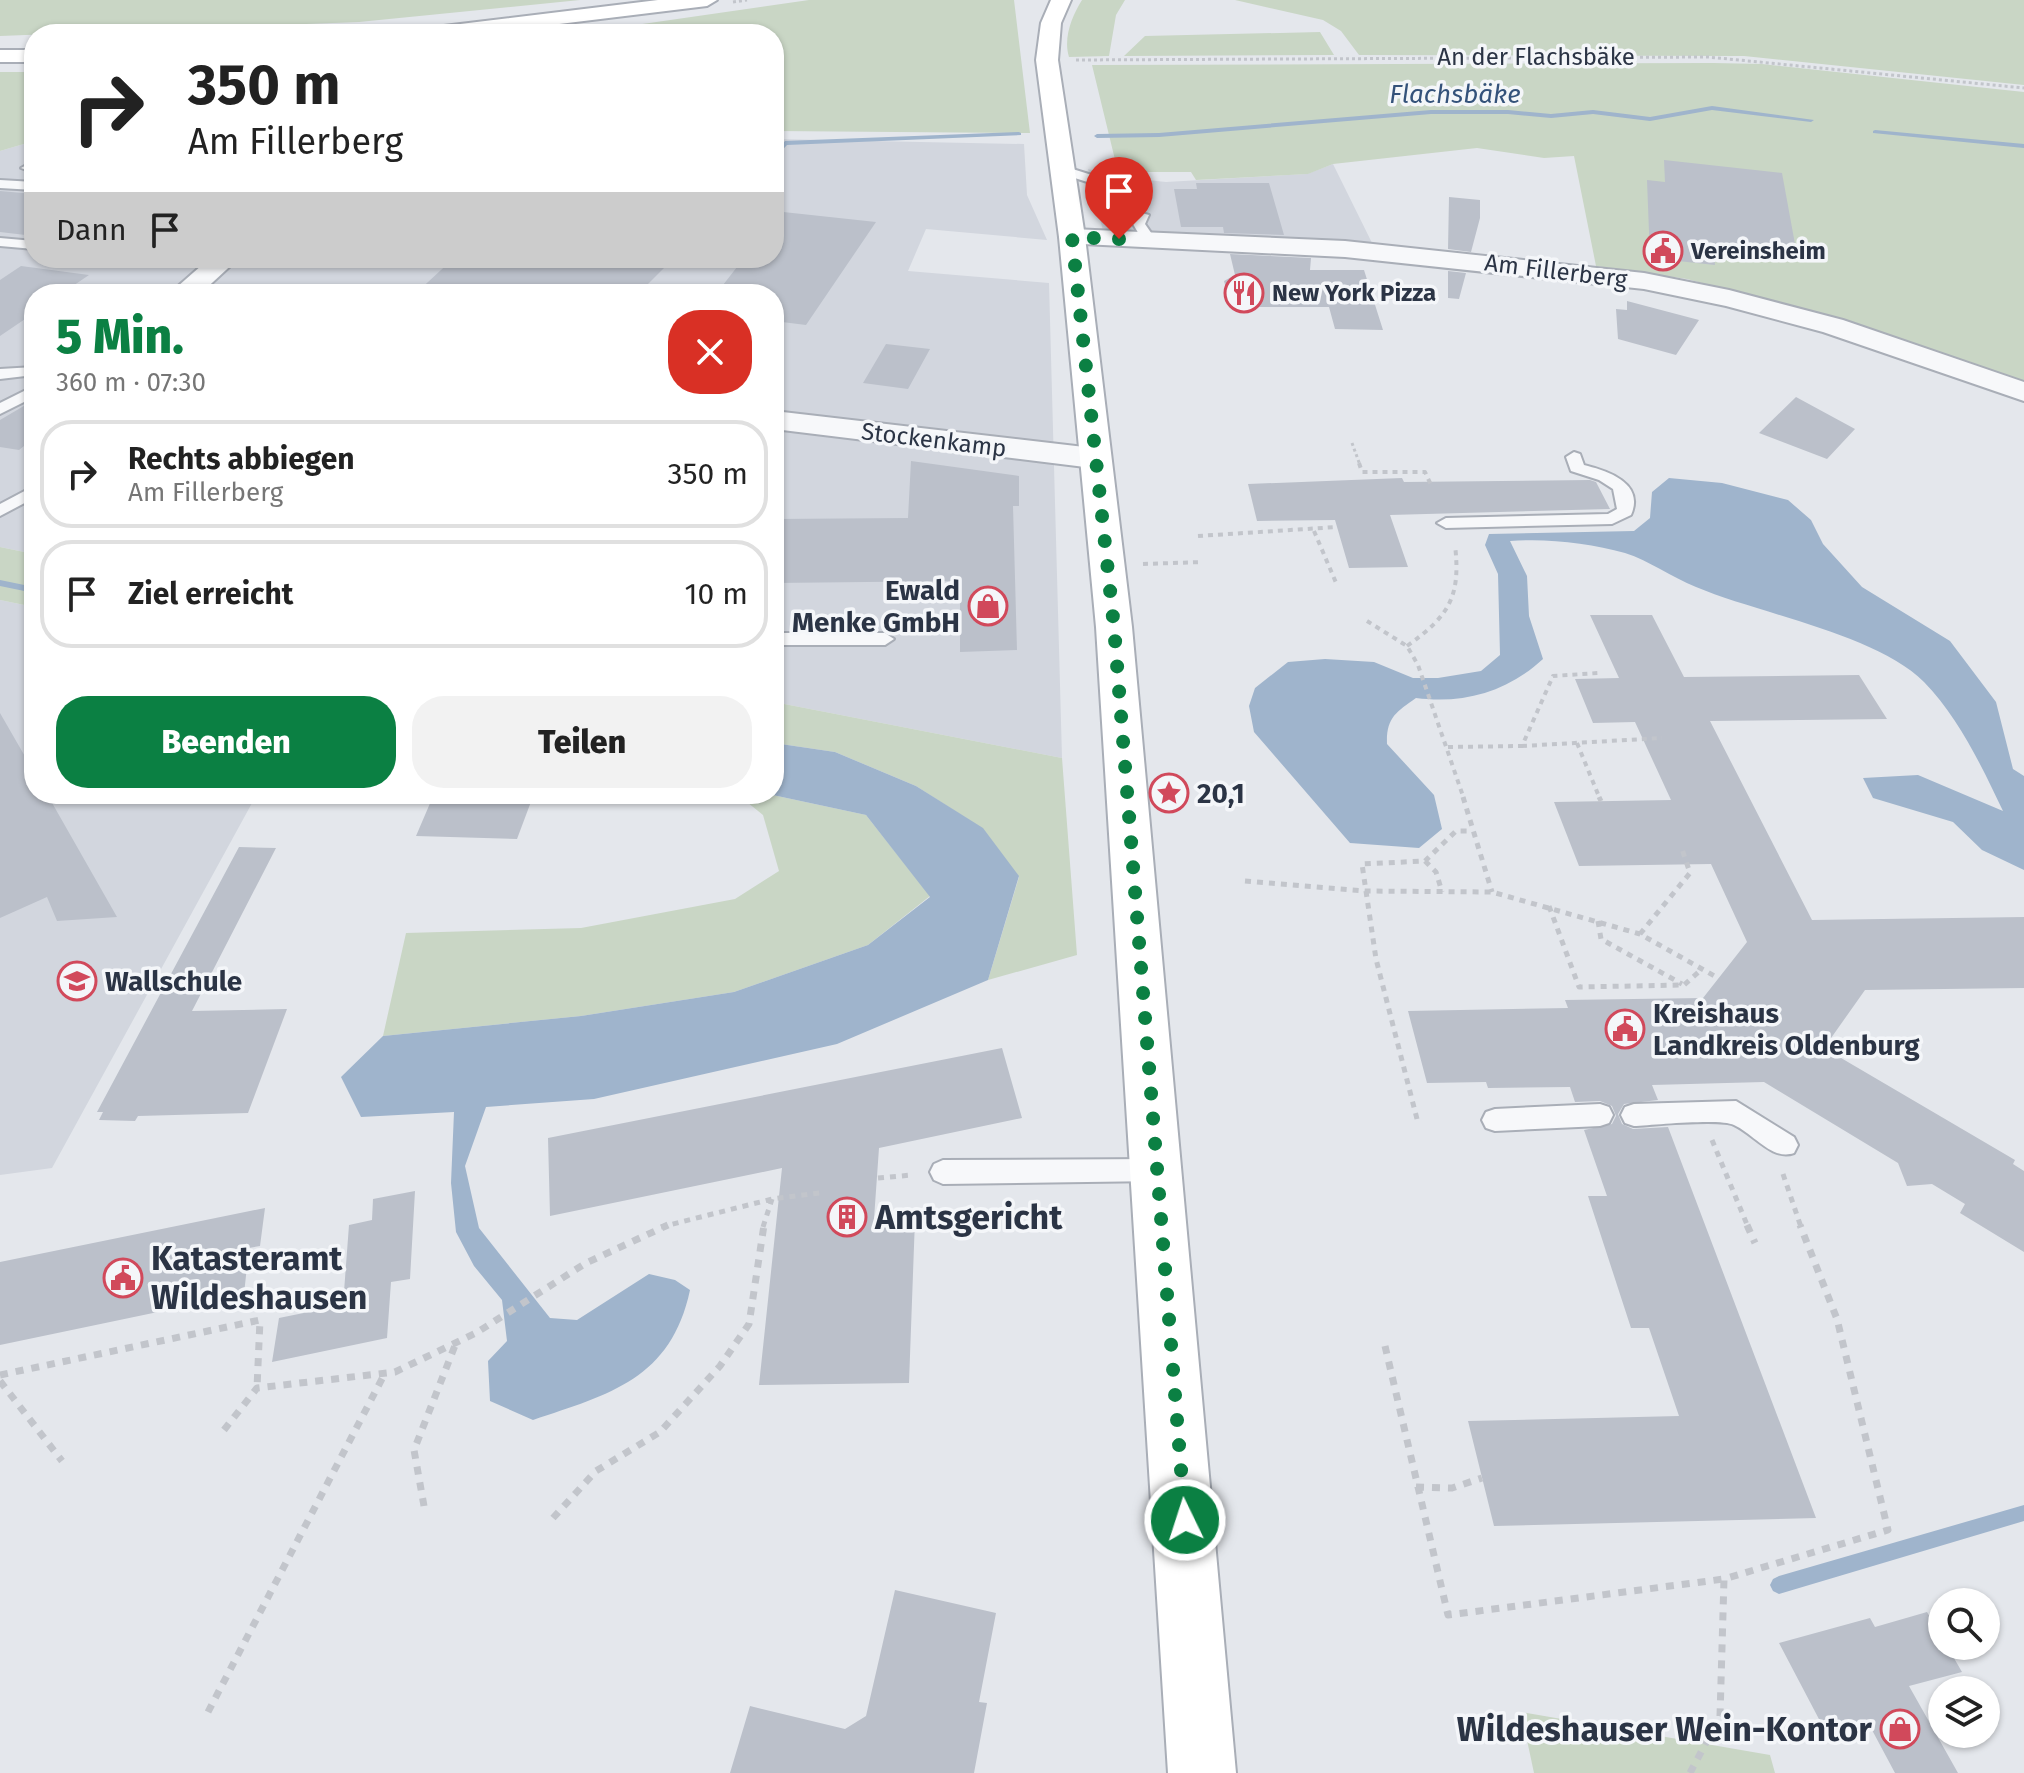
<!DOCTYPE html>
<html lang="de">
<meta charset="utf-8">
<style>
body{margin:0;font-family:"Fira Sans",sans-serif;background:#f2f2f2;color:#222;height:100vh;display:flex;flex-direction:column;font-size:30px;white-space:nowrap}
*{box-sizing:border-box;margin:0}
p{font-size:26px;color:#767676}
.icon{flex:none;width:44px;height:44px;fill:none;stroke:currentColor;stroke-width:2;stroke-linecap:round;stroke-linejoin:round}
.map{position:relative;flex:1;overflow:hidden}
.details{position:absolute;left:24px;top:284px;width:760px;height:520px;display:flex;flex-direction:column;background:#fff;border-radius:32px;box-shadow:0 2px 6px #0004}
.details>*{flex:none}
.top-card{position:absolute;left:24px;top:24px;width:760px;height:244px;border-radius:32px;box-shadow:0 2px 6px #0004;background:#fff;color:#222;overflow:hidden}
.controls{position:absolute;left:1928px;top:1588px;display:grid;gap:16px}
.controls a{display:grid;place-items:center;width:72px;height:72px;border-radius:50%;background:#fff;box-shadow:0 2px 6px #0004;font-size:40px}
.pin{position:absolute;display:grid;place-items:center;width:68px;height:68px;color:#fff;margin:-82px -34px;border-radius:50% 50% 50% 0;rotate:-45deg;box-shadow:0 0 8px #0007}
.pin .icon{rotate:45deg}
.me{position:absolute;width:88px;margin:-44px;rotate:356deg;stroke-linejoin:round;filter:drop-shadow(0 0 6px #0008)}
.turn{display:flex;align-items:center;gap:28px;height:168px;padding:0 32px;font-size:36px}
.turn .icon{width:104px;height:104px;stroke-width:2.5}
.turn b{display:block;font-size:56px;line-height:68px}
.then{display:flex;align-items:center;height:76px;padding:0 32px;background:#0003;gap:16px;font-size:30px}
.round{display:grid;place-items:center;flex:none;width:84px;height:84px;border-radius:32px;background:#f2f2f2}
.summary{display:flex;align-items:center;justify-content:space-between;height:136px;padding:0 32px}
h1{font-size:48px;font-weight:800;line-height:60px;color:#0b8043}
.primary-button{display:flex;gap:16px;margin-top:auto;padding:16px 32px}
.primary-button a{flex:1;height:92px;border-radius:32px;background:#0b8043;color:#fff;font-size:32px;font-weight:800;line-height:92px;text-align:center}
.primary-button a+a{background:#f2f2f2;color:#222}
ul{padding:0;list-style:none}
li{display:flex;align-items:center;gap:24px;height:108px;margin:0 16px 12px;padding:0 16px;border:4px solid #e0e0e0;border-radius:32px}
li div{flex:1}
li b{display:block;font-size:30px}
li em{font-style:normal}
.map>svg:first-child{display:block}
.built{fill:#d2d6de}
.green{fill:#c9d6c5}
.water{fill:#9fb4cc}
.lines{fill:none;stroke-linecap:round;stroke-linejoin:round}
.stream{fill:#9fb4cc;fill-rule:evenodd}
.building{fill:#bbc0ca}
.service-casing{stroke:#a9aeb7;stroke-width:4}
.minor-casing{stroke:#a9aeb7;stroke-width:4}
.secondary-casing{stroke:#a9aeb7;stroke-width:4}
.path-far3{stroke:#c2c5cb;stroke-width:3;stroke-dasharray:3 3;stroke-linecap:butt}
.path-far2{stroke:#c2c5cb;stroke-width:4;stroke-dasharray:5 5;stroke-linecap:butt}
.path-far1{stroke:#c2c5cb;stroke-width:5;stroke-dasharray:6 6;stroke-linecap:butt}
.path{stroke:#c2c5cb;stroke-width:7;stroke-dasharray:8 8;stroke-linecap:butt}
.service{fill:#f7f8fa;fill-rule:evenodd}
.minor{fill:#f7f8fa;fill-rule:evenodd}
.secondary{fill:#fff;fill-rule:evenodd}
.route{stroke:#0b8043;stroke-width:14;stroke-dasharray:0 25.2}
.labels{text-anchor:middle;dominant-baseline:central;stroke-width:7;stroke-linejoin:round;paint-order:stroke}
.far-street-label{font-size:24px;fill:#2b3445;stroke:#f4f6f9}
.far-poi-label{font-size:24px;font-weight:bold;fill:#2b3445;stroke:#f4f6f9;text-anchor:start}
.far-water-label{font-size:26px;font-style:italic;fill:#34527a;stroke:#f4f6f9}
.poi-label{font-size:28px;font-weight:bold;fill:#2b3445;stroke:#f4f6f9;text-anchor:start}
.near-poi-label{font-size:34px;font-weight:bold;fill:#2b3445;stroke:#f4f6f9;text-anchor:start}
</style>
<div class="map">
<svg width="2024" height="1773" viewBox="0 0 2024 1773">
<rect width="100%" height="100%" fill="#e4e7ec"/>
<path class="built" d="M 774,139 L 1024,144 L 1027,195 L 1047,240 L 926,229 L 908,271 L 1049,283 L 1062,758 L 774,702 L 774,294 L 34,294 L 34,554 L 0,547 L 0,151 L 34,141 L 34,258 L 774,258 Z
M 1333,164 L 1374,247 L 1103,231 L 1088,169 L 1119,177 L 1166,182 L 1307,174 Z
M 0,600 L 34,607 L 34,794 L 257,794 L 52,1168 L 0,1175 Z"/>
<path class="green" d="M 0,0 L 580,0 L 359,22 L 0,36 Z
M 809,0 L 1014,0 L 1030,133 L 774,131 L 774,34 L 573,34 Z
M 1082,0 L 1125,0 L 1116,15 L 1109,56 L 1069,57 C 1063,38 1072,16 1082,0 Z
M 1235,0 L 2024,0 L 2024,85 L 1744,56 L 1359,55 L 1341,31 L 1323,20 Z
M 1320,32 L 1334,55 L 1124,56 L 1145,36 Z
M 1713,63 L 1762,64 L 2024,92 L 2024,382 L 1843,321 L 1687,279 L 1596,266 L 1574,156 L 1544,158 L 1477,148 L 1333,164 L 1308,174 L 1196,180 L 1191,172 L 1118,172 L 1092,65 Z
M 0,72 L 34,72 L 34,141 L 0,151 Z
M 0,547 L 34,554 L 34,607 L 0,600 Z
M 774,702 L 1062,758 L 1077,955 L 988,980 L 1019,877 L 983,829 L 916,786 L 835,752 L 774,743 Z
M 737,794 L 768,794 L 866,815 L 930,896 L 868,945 L 734,992 L 581,1016 L 383,1036 L 406,933 L 581,928 L 735,899 L 779,871 L 763,815 Z
M 1521,1712 L 1770,1755 L 1775,1773 L 1534,1773 Z"/>
<path class="water" d="M 1669,478 L 1722,483 L 1788,500 L 1811,520 L 1823,544 L 1862,587 L 1950,641 L 1996,702 L 2013,769 L 2024,776 L 2024,870 L 1982,850 L 1953,822 L 1873,798 L 1863,778 L 1918,775 L 2003,811 C 1982,767 1959,718 1924,682 C 1876,634 1760,614 1696,587 C 1671,577 1650,561 1625,553 C 1590,543 1547,538 1510,541 L 1527,576 L 1529,616 L 1543,659 C 1507,692 1464,704 1416,698 C 1396,712 1386,718 1387,744 L 1434,795 L 1442,829 L 1419,848 L 1350,843 L 1254,732 L 1249,706 L 1255,688 L 1288,662 L 1325,659 L 1374,662 L 1413,678 L 1438,678 L 1481,671 L 1500,655 L 1498,574 L 1485,545 L 1489,534 L 1634,531 L 1650,518 L 1652,492 Z
M 774,743 L 835,752 L 916,786 L 983,828 L 1019,876 L 988,980 L 837,1044 L 594,1099 L 486,1107 L 465,1166 L 479,1228 L 550,1318 L 577,1320 L 649,1274 L 675,1280 L 690,1290 C 671,1379 610,1394 533,1420 L 490,1401 L 488,1361 L 507,1341 L 502,1300 L 474,1266 L 456,1232 L 451,1183 L 454,1112 L 361,1117 L 341,1077 L 383,1036 L 581,1016 L 734,992 L 868,945 L 930,897 L 866,815 L 768,794 L 774,794 Z"/>
<g class="lines">
<path class="stream" d="M 1712,106 L 1814,120 L 1811,122 L 1712,110 L 1650,121 L 1593,114 L 1551,118 L 1508,114 L 1431,114 L 1159,137 L 1097,138 L 1094,136 L 1097,134 L 1159,133 L 1431,110 L 1508,110 L 1551,114 L 1593,110 L 1650,117 Z
M 1875,130 L 2024,144 L 2024,148 L 1873,133 L 1873,131 Z
M 1019,132 L 1021,133 L 1021,135 L 787,145 L 774,159 L 774,153 L 785,141 Z
M 0,580 L 34,587 L 34,593 L 0,586 Z
M 2024,1505 L 2024,1521 L 1779,1594 L 1773,1591 L 1770,1585 L 1773,1579 L 1779,1576 Z"/>
</g>
<path class="building" d="M 1664,160 L 1782,173 L 1797,255 L 1713,245 L 1715,265 L 1650,258 L 1647,180 L 1665,182 Z
M 1196,183 L 1269,183 L 1284,235 L 1224,233 L 1223,227 L 1181,227 L 1174,189 L 1197,189 Z
M 0,191 L 34,194 L 34,236 L 0,232 Z
M 1449,197 L 1480,200 L 1480,218 L 1471,252 L 1448,249 Z
M 774,211 L 876,222 L 806,325 L 774,321 L 774,294 L 716,294 L 744,258 L 774,258 Z
M 1230,254 L 1311,258 L 1310,270 L 1364,270 L 1383,330 L 1335,329 L 1329,307 L 1231,307 L 1224,281 L 1235,275 Z
M 454,258 L 674,258 L 638,294 L 597,294 L 520,285 L 510,294 L 415,294 Z
M 21,266 L 89,275 L 61,294 L 34,294 L 34,313 L 0,336 L 0,280 Z
M 1448,271 L 1466,273 L 1459,299 L 1448,298 Z
M 1627,301 L 1699,320 L 1676,355 L 1618,339 L 1616,309 L 1627,310 Z
M 886,344 L 930,349 L 908,389 L 863,383 Z
M 1796,397 L 1855,429 L 1827,459 L 1759,433 Z
M 34,400 L 34,438 L 19,450 L 0,447 L 0,420 Z
M 911,461 L 1019,476 L 1019,506 L 1013,506 L 1017,650 L 960,652 L 960,581 L 774,583 L 774,519 L 908,518 Z
M 1402,478 L 1404,482 L 1590,480 L 1596,482 L 1610,509 L 1390,515 L 1408,567 L 1349,568 L 1335,520 L 1257,521 L 1248,484 Z
M 1590,615 L 1652,615 L 1684,677 L 1859,675 L 1887,719 L 1710,721 L 1812,920 L 2024,917 L 2024,988 L 1865,990 L 1824,1048 L 2015,1160 L 2013,1164 L 2024,1171 L 2024,1252 L 1960,1213 L 1965,1204 L 1932,1184 L 1907,1186 L 1898,1163 L 1764,1082 L 1652,1085 L 1658,1100 L 1624,1104 L 1618,1114 L 1622,1124 L 1633,1129 L 1668,1127 L 1816,1518 L 1494,1526 L 1468,1421 L 1679,1416 L 1649,1328 L 1631,1328 L 1588,1196 L 1607,1196 L 1584,1130 L 1612,1124 L 1616,1116 L 1612,1106 L 1600,1101 L 1575,1102 L 1570,1087 L 1488,1088 L 1486,1082 L 1427,1083 L 1408,1011 L 1568,1008 L 1565,1000 L 1703,998 L 1747,942 L 1711,864 L 1579,866 L 1554,802 L 1671,800 L 1635,722 L 1593,723 L 1575,679 L 1619,678 Z
M 0,713 L 34,772 L 34,794 L 47,794 L 117,917 L 57,921 L 47,897 L 0,918 Z
M 434,794 L 485,794 L 484,798 L 532,799 L 517,839 L 416,836 Z
M 239,847 L 276,848 L 192,1011 L 287,1009 L 248,1113 L 138,1116 L 135,1121 L 99,1120 L 103,1112 L 97,1112 Z
M 1002,1048 L 1022,1118 L 879,1148 L 874,1219 L 915,1219 L 909,1383 L 759,1385 L 782,1168 L 550,1216 L 548,1138 Z
M 415,1191 L 410,1279 L 391,1282 L 387,1338 L 272,1362 L 279,1318 L 343,1305 L 349,1225 L 372,1220 L 373,1199 Z
M 265,1208 L 260,1246 L 249,1248 L 244,1294 L 0,1345 L 0,1262 Z
M 895,1590 L 996,1613 L 979,1702 L 987,1703 L 974,1773 L 730,1773 L 750,1706 L 845,1729 L 866,1716 Z
M 1927,1612 L 1942,1638 L 1942,1646 L 1947,1646 L 1962,1672 L 1909,1686 L 1958,1773 L 1895,1773 L 1872,1730 L 1831,1742 L 1779,1643 L 1870,1618 L 1875,1627 Z"/>
<g class="lines">
<g class="service-casing">
<path id="service" d="M 34,161 L 34,173 L 21,168 Z
M 1063,166 L 1130,187 L 1147,200 L 1137,203 L 1122,193 L 1059,173 L 1057,170 Z
M 0,180 L 34,182 L 34,190 L 0,188 Z
M 1138,212 L 1149,215 L 1145,224 L 1156,240 L 1154,243 L 1144,243 L 1133,224 Z
M 0,238 L 34,241 L 34,249 L 0,246 Z
M 172,258 L 222,258 L 229,262 C 217,269 184,265 172,258 Z
M 34,367 L 34,375 L 0,379 L 0,369 Z
M 34,386 L 34,397 L 0,414 L 0,403 Z
M 1574,452 L 1580,454 L 1584,465 C 1608,471 1645,483 1631,515 L 1612,524 L 1446,528 L 1437,523 L 1446,518 L 1608,514 L 1617,509 L 1613,489 L 1599,480 L 1571,471 L 1566,457 Z
M 34,486 L 34,498 L 0,516 L 0,504 Z
M 774,633 L 885,633 L 894,639 L 885,645 L 774,645 Z
M 1736,1101 L 1794,1137 L 1798,1145 L 1794,1153 C 1772,1161 1754,1134 1734,1125 C 1721,1118 1653,1125 1634,1126 L 1625,1123 L 1621,1115 L 1625,1107 L 1634,1104 Z
M 1600,1104 L 1609,1107 L 1613,1115 L 1609,1123 L 1600,1126 L 1495,1131 L 1486,1128 L 1482,1120 L 1486,1112 L 1495,1109 Z
M 1158,1159 L 1167,1162 L 1171,1170 L 1167,1178 L 1158,1181 L 943,1184 L 934,1180 L 930,1172 L 934,1164 L 943,1160 Z"/>
</g>
<g class="minor-casing">
<path id="minor" d="M 1072,229 L 1345,241 L 1644,273 L 1729,290 L 1843,320 L 2024,382 L 2024,401 L 1823,332 L 1726,306 L 1644,289 L 1345,257 L 1063,243 L 1059,237 Z
M 210,258 L 239,258 L 200,294 L 169,294 Z
M 774,411 L 1093,448 L 1104,451 L 1109,458 L 1104,465 L 1093,468 L 774,429 Z"/>
</g>
<g class="secondary-casing">
<path id="secondary" d="M 658,0 L 717,0 L 707,6 L 478,34 L 417,34 L 427,28 Z
M 1051,0 L 1071,0 L 1061,23 L 1058,60 L 1085,237 L 1132,627 L 1236,1773 L 1168,1773 L 1096,627 L 1059,237 L 1036,60 L 1041,23 Z
M 0,50 L 34,50 L 34,62 L 0,62 Z"/>
</g>
<path class="path-far3" d="M 733,2 L 747,0
M 1076,60 L 1708,57 L 2024,88
M 1352,443 L 1360,465"/>
<path class="path-far2" d="M 1359,463 L 1362,472 L 1425,472 L 1432,487
M 1314,531 L 1337,585
M 1198,536 L 1337,527
M 1143,564 L 1202,562
M 1367,621 L 1407,646 L 1418,665 L 1464,799
M 1407,646 C 1449,616 1461,597 1455,545
M 1577,743 L 1600,799
M 1522,746 L 1662,738
M 1448,747 L 1522,746 L 1553,676 L 1598,673"/>
<path class="path-far1" d="M 1463,797 L 1492,892
M 1599,797 L 1601,801
M 1425,861 L 1436,872 L 1442,892
M 1245,881 L 1365,891 L 1492,892 L 1640,934 L 1718,978
M 1549,906 L 1579,987 L 1684,985 L 1702,969
M 1598,921 L 1601,939 L 1682,984
M 1640,934 L 1690,873 L 1682,849
M 1417,1119 L 1376,959 L 1362,864 L 1425,861 L 1456,831 L 1472,831
M 1712,1140 L 1748,1227
M 1783,1174 L 1801,1227
M 878,1178 L 912,1175
M 661,1227 L 772,1199 L 820,1193
M 763,1227 L 772,1199"/>
<path class="path" d="M 1747,1225 L 1755,1243
M 1385,1346 L 1448,1615 L 1724,1579
M 0,1375 L 260,1320 L 257,1388
M 0,1381 L 62,1461
M 224,1430 L 257,1388 L 395,1372 L 476,1333 L 586,1263 L 668,1225
M 1416,1487 L 1452,1488 L 1482,1478
M 424,1506 L 414,1450 L 456,1343
M 553,1518 L 596,1471 L 660,1432 L 720,1366 L 749,1324 L 764,1225
M 208,1712 L 384,1375
M 1690,1773 L 1720,1716 L 1724,1579 L 1888,1530 L 1837,1319 L 1800,1225"/>
<use href="#service" class="service"/>
<use href="#minor" class="minor"/>
<use href="#secondary" class="secondary"/>
</g>
<g class="lines">
<path class="route" d="M 1119,239 L 1072,237 L 1114,627 L 1185,1520"/>
</g>
<defs>
<g id="civic-ring" transform="scale(2)"><circle r="9.5" fill="#f4f6f9" stroke="#d1495b" stroke-width="1.5"/><path d="M-.6-6.5H3V-4.5H.6V-3L4-1V1h2V6H-6V1h2V-1L-.6-3ZM-1.2 2.5V6h2.4V2.5Z" fill="#d1495b"/></g>
<g id="restaurant-ring" transform="scale(2)"><circle r="9.5" fill="#f4f6f9" stroke="#d1495b" stroke-width="1.5"/><path d="M-5-6h1v4h1v-4h1v4h1v-4h1v5L-1.5 .5V6h-2V.5L-5-1ZM5-6V6H3V1.5H1.5Q1.5-4 5-6Z" fill="#d1495b"/></g>
<g id="shop-ring" transform="scale(2)"><circle r="9.5" fill="#f4f6f9" stroke="#d1495b" stroke-width="1.5"/><path d="M-5-2.5h2.3a2.7 3.5 0 0 1 5.4 0H5L5.5 6h-11ZM-1.5-2.5h3a1.5 2.3 0 0 0-3 0Z" fill="#d1495b"/></g>
<g id="sight-ring" transform="scale(2)"><circle r="9.5" fill="#f4f6f9" stroke="#d1495b" stroke-width="1.5"/><path d="M0-6L1.8-2.2L6-1.7L2.9 1.2L3.7 5.4L0 3.3L-3.7 5.4L-2.9 1.2L-6-1.7L-1.8-2.2Z" fill="#d1495b"/></g>
<g id="school-ring" transform="scale(2)"><circle r="9.5" fill="#f4f6f9" stroke="#d1495b" stroke-width="1.5"/><path d="M0-5L7-2L0 1L-7-2ZM-4 1L0 2.5L4 1V4Q0 6-4 4Z" fill="#d1495b"/></g>
<g id="building-ring" transform="scale(2)"><circle r="9.5" fill="#f4f6f9" stroke="#d1495b" stroke-width="1.5"/><path d="M-4-6H4V6H1V3H-1V6H-4ZM-2.5-4.3h1.7v1.8h-1.7ZM.8-4.3h1.7v1.8H.8ZM-2.5-1h1.7V.8h-1.7ZM.8-1h1.7V.8H.8Z" fill="#d1495b"/></g>
</defs>
<g fill-rule="evenodd">
<use href="#civic-ring" x="1663" y="251"/>
<use href="#restaurant-ring" x="1244" y="293"/>
<use href="#shop-ring" x="988" y="606"/>
<use href="#sight-ring" x="1169" y="793"/>
<use href="#school-ring" x="77" y="981"/>
<use href="#civic-ring" x="1625" y="1029"/>
<use href="#building-ring" x="847" y="1217"/>
<use href="#civic-ring" x="123" y="1278"/>
<use href="#shop-ring" x="1900" y="1729"/>
</g>
<g class="labels">
<g class="far-street-label">
<text x="1536" y="57">An der Flachsbäke</text>
<text transform="translate(1556 271) rotate(7)">Am Fillerberg</text>
<text transform="translate(934 440) rotate(7)">Stockenkamp</text>
</g>
<g class="far-poi-label">
<text x="1691" y="251">Vereinsheim</text>
<text x="1272" y="293">New York Pizza</text>
</g>
<g class="far-water-label">
<text x="1455" y="94">Flachsbäke</text>
</g>
<g class="poi-label">
<text x="960" y="590" text-anchor="end">Ewald<tspan x="960" dy="32">Menke GmbH</tspan></text>
<text x="1197" y="793">20,1</text>
<text x="105" y="981">Wallschule</text>
<text x="1653" y="1013">Kreishaus<tspan x="1653" dy="32">Landkreis Oldenburg</tspan></text>
</g>
<g class="near-poi-label">
<text x="875" y="1217">Amtsgericht</text>
<text x="151" y="1258">Katasteramt<tspan x="151" dy="39">Wildeshausen</tspan></text>
<text x="1872" y="1729" text-anchor="end">Wildeshauser Wein-Kontor</text>
</g>
</g>
</svg>
<div class="controls">
<a><svg class="icon" aria-label="search" viewBox="0 0 24 24"><circle cx="10" cy="10" r="6"/><path d="M15 15l6 6"/></svg></a>
<a><svg class="icon" aria-label="layers" viewBox="0 0 24 24"><path d="M12 4l9 5-9 5-9-5zM3 14l9 5 9-5"/></svg></a>
</div>
<div class="pin" style="left:1119px;top:239px;background:#d93025"><svg class="icon" aria-label="arrive" viewBox="0 0 24 24"><path d="M6 21V4h12l-3 4 3 4H6"/></svg></div>
<svg class="me" style="left:1185px;top:1520px" viewBox="-20 -20 40 40"><circle r="17" fill="#0b8043" stroke="#fff" stroke-width="3"/><path d="M0-11L8 9 0 5-8 9z" fill="#fff"/></svg>
<div class="top-card">
<div class="turn"><svg class="icon" aria-label="right" viewBox="0 0 24 24"><path d="M7 20v-9h11M14 6l5 5-5 5"/></svg><div><b>350 m</b>Am Fillerberg</div></div>
<div class="then">Dann<svg class="icon" aria-label="arrive" viewBox="0 0 24 24"><path d="M6 21V4h12l-3 4 3 4H6"/></svg></div>
</div>
<section class="details">
<div class="summary"><div><h1>5 Min.</h1><p>360 m · 07:30</p></div><a class="round" style="background:#d93025;color:#fff"><svg class="icon" aria-label="close" viewBox="0 0 24 24"><path d="M6 6l12 12M18 6L6 18"/></svg></a></div>
<ul>
<li><svg class="icon" aria-label="right" viewBox="0 0 24 24"><path d="M7 20v-9h11M14 6l5 5-5 5"/></svg><div><b>Rechts abbiegen</b><p>Am Fillerberg</p></div><em>350 m</em></li>
<li><svg class="icon" aria-label="arrive" viewBox="0 0 24 24"><path d="M6 21V4h12l-3 4 3 4H6"/></svg><div><b>Ziel erreicht</b></div><em>10 m</em></li>
</ul>
<div class="primary-button"><a>Beenden</a><a>Teilen</a></div>
</section>
</div>
